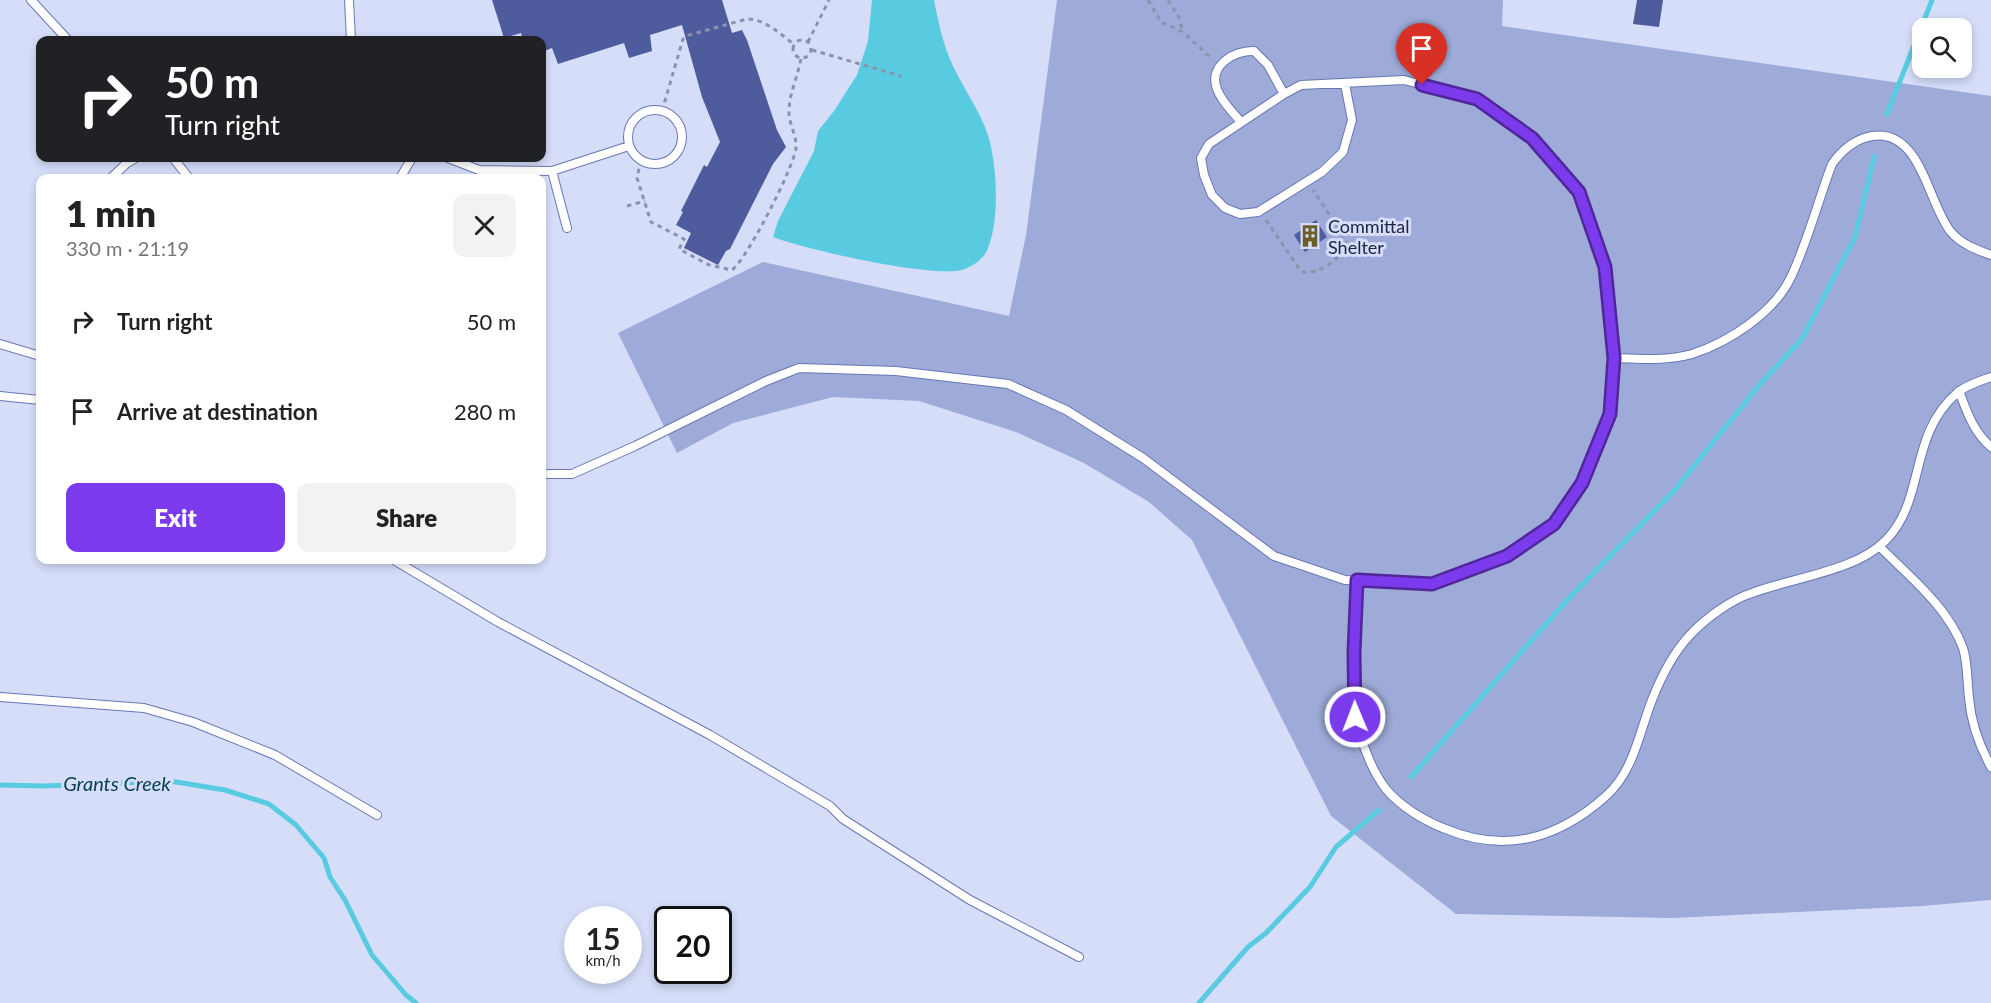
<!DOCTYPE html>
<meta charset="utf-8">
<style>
body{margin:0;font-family:Lato,sans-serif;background:#f2f2f2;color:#222;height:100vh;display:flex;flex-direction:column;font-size:22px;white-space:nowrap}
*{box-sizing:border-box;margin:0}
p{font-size:20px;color:#767676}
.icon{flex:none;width:33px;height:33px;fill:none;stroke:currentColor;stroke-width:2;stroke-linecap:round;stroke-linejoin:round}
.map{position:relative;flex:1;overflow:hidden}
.sheet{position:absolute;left:36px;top:174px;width:510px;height:390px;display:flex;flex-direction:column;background:#fff;border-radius:12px;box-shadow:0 3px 9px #0003}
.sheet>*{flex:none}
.top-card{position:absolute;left:36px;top:36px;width:510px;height:126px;border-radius:12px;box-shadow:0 3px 9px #0003;background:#202124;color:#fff;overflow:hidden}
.controls{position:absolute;left:1912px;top:18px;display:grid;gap:12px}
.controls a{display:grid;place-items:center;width:60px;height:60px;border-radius:12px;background:#fff;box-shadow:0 3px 9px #0003;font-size:30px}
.speed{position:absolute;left:564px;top:906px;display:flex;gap:12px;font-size:30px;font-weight:700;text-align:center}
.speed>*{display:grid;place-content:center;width:78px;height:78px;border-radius:50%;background:#fff;box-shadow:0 3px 9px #0003;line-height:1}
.speed small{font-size:15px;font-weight:400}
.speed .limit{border:3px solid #111;border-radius:9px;background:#fff;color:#111}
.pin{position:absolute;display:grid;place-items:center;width:51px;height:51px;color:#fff;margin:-62px -26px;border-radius:50% 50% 50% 0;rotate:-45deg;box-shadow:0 0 6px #0007}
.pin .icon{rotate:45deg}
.me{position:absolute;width:66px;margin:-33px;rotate:359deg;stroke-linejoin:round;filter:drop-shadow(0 0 4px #0008)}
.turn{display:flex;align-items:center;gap:21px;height:126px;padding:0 30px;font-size:27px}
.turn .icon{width:78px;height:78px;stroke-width:2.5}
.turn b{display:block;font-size:42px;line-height:51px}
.round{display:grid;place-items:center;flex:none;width:63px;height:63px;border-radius:12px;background:#f2f2f2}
.overview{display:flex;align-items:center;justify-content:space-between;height:102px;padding:0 30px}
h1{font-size:36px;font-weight:800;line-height:45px}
.button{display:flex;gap:12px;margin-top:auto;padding:12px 30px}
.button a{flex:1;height:69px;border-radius:12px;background:#7c3aed;color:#fff;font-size:24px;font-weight:800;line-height:69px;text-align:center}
.button a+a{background:#f2f2f2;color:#222}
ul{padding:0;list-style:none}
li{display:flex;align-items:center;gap:18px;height:90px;padding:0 30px}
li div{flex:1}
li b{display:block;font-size:22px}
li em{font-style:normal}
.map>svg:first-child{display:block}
.green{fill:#9eabd8}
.water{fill:#59cbe1}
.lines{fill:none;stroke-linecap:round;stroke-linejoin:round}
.stream{stroke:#59cbe1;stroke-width:5}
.building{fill:#4e5c9e}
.service-casing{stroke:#6877b5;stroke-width:10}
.path{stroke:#8b92ad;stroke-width:3;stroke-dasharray:4.5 4.5;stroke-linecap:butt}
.service{stroke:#fff;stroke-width:8}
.route-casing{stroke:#51269a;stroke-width:15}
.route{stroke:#7c3aed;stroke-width:10}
.labels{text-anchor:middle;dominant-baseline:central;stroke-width:6;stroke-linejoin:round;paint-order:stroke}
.poi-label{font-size:18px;fill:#202640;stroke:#d5ddf9;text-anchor:start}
.water-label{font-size:20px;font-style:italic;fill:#093f49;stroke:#d5ddf9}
</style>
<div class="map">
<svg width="1991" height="1003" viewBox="0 0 1991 1003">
<rect width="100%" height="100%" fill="#d5ddf9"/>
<path class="green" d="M 1057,0 L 1503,0 L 1502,26 L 1991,96 L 1991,900 L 1922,906 L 1673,918 L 1456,914 L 1331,816 L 1192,540 L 1149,502 L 1084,463 L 1016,432 L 919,401 L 833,397 L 733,423 L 677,453 L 618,333 L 763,262 L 1009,316 L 1026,235 Z"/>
<path class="water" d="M 872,0 L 934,0 C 938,20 942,39 949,57 C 960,84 979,108 988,135 C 997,165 1000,219 988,248 C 985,258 974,265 965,269 C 938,280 804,249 773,237 L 778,221 L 814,151 L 818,131 L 834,111 L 857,75 L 868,41 Z"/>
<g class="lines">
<path class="stream" d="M 1887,114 L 1932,0
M 1411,777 L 1570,597 L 1673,492 L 1761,383 L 1802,339 L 1855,237 L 1874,157
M 0,785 L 45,786 L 170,781 L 225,790 L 269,804 L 296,825 L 324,858 L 330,877 L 345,900 L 372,955 L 406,995 L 416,1003
M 1199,1003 L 1248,947 L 1266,933 L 1310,887 L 1336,847 L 1379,810"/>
</g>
<path class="building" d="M 492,0 L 722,0 L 732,33 L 742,30 L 747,40 L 777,130 L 786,147 L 773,164 L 730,249 L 726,251 L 718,265 L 684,248 L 691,233 L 676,225 L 683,212 L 681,211 L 704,165 L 707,167 L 720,142 L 702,97 L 682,25 L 650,35 L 652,51 L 629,58 L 624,43 L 558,64 L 552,48 L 542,52 L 542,40 L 523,40 L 521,33 L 504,38 Z
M 1637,0 L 1663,0 L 1659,27 L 1633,24 Z
M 1316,220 L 1327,237 L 1305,252 L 1294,235 Z"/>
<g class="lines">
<g class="service-casing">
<path id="service" d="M 31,0 L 68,40
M 349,0 L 351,40
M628 137a27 27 0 1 1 54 0a27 27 0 1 1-54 0Z
M 1240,121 C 1232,111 1221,101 1217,89 C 1208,66 1234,50 1254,51 L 1268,65 L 1284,94
M 173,158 L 189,178
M 448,158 L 479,170 L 552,171 L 629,146
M 552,171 L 567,228
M 111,178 L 127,163 L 136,158
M 400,178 L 412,158
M 0,344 L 40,356
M 1614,358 C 1639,359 1667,361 1692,354 C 1729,342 1774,313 1791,277 C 1808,241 1818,201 1832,164 C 1842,150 1855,139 1872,136 C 1921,128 1928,204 1951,232 C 1961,244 1977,250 1991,255
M 1959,391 C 1967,412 1973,431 1991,447
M 0,396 L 40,400
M 542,474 L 572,474 L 635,446 L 766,381 L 799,368 L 896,371 L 1008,384 L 1066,410 L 1143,458 L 1274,556 L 1345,580 L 1432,584 L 1507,556 L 1554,524 L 1582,483 L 1610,414 L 1614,358 L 1605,267 L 1579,192 L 1532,138 L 1477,99 L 1404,80 L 1301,85 L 1284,94 L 1209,144 L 1201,158 L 1204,175 L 1212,195 L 1225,208 L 1240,214 L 1258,212 L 1322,172 L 1343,152 L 1352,120 L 1345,84
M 1879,546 C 1909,576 1948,607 1963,648 C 1968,664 1967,681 1969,698 C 1971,723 1979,745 1991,767
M 394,560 L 498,622 L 710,735 L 830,806 L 843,819 L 970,900 L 1079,957
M 1357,580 C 1356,614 1354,648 1355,683 C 1355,695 1353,709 1356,720 C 1362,743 1371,770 1386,789 C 1400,806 1423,820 1443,828 C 1504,854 1557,840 1606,796 C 1634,771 1639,733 1652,700 C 1661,677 1673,653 1690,635 C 1705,619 1730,600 1752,593 C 1791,578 1857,571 1886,540 C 1926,500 1908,435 1957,393 C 1966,385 1980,381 1991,377
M 0,697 L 144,708 L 193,722 L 275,755 L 377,815"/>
</g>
<path class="path" d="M 1148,0 L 1161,22 L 1183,32 L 1211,58
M 1168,0 L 1179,17 L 1183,32
M793 49a9 9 0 1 1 18 0a9 9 0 1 1-18 0Z
M 808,42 L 829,0
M 812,50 L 901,76
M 662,111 L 683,39 L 689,35 L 747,19 C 765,19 780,34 795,45
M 641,160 L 637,178 L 651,222 L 684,239 L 679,249 L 709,265 L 732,270 C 747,259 794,167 796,148 C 797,136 789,124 789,112 C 789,93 798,77 801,58
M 627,206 L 645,201
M 1266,220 L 1300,270 C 1312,280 1348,256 1346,240 L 1313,190"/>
<use href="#service" class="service"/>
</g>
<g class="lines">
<g class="route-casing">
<path id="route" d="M 1355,717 L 1354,653 L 1357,580 L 1432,584 L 1507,556 L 1554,524 L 1582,483 L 1610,414 L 1614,358 L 1605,267 L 1579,192 L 1532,138 L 1477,99 L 1422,85"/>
</g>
<use href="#route" class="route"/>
</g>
<defs>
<g id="building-bare" transform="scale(1.8)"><path d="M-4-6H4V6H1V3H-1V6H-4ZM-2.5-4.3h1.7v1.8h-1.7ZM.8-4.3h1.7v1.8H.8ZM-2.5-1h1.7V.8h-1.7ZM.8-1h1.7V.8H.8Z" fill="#6d5d2b" stroke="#d5ddf9" stroke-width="2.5" paint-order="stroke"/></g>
</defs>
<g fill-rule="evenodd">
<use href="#building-bare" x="1310" y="236"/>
</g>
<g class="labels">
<g class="poi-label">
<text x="1328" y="226">Committal<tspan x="1328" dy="21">Shelter</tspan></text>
</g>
<g class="water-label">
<text x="117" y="783">Grants Creek</text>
</g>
</g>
</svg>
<div class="controls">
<a><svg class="icon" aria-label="search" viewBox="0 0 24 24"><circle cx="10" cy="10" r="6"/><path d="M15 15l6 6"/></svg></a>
</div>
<div class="speed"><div>15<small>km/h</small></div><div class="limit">20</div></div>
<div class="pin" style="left:1422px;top:85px;background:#d93025"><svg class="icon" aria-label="arrive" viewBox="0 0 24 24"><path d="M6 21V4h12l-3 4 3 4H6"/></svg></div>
<svg class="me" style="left:1355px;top:717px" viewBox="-20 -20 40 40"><circle r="17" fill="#7c3aed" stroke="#fff" stroke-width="3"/><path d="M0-11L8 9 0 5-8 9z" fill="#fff"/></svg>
<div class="top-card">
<div class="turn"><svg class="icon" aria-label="right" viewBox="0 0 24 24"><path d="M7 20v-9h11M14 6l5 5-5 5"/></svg><div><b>50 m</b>Turn right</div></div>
</div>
<section class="sheet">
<div class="overview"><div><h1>1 min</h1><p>330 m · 21:19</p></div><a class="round"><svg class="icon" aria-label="close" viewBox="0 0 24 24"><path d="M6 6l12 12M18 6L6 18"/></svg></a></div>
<ul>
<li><svg class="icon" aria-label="right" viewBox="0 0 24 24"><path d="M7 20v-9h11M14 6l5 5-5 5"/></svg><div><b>Turn right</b></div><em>50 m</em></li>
<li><svg class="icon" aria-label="arrive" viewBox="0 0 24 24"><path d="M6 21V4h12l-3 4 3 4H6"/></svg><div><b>Arrive at destination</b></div><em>280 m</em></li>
</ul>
<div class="button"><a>Exit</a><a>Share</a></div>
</section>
</div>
